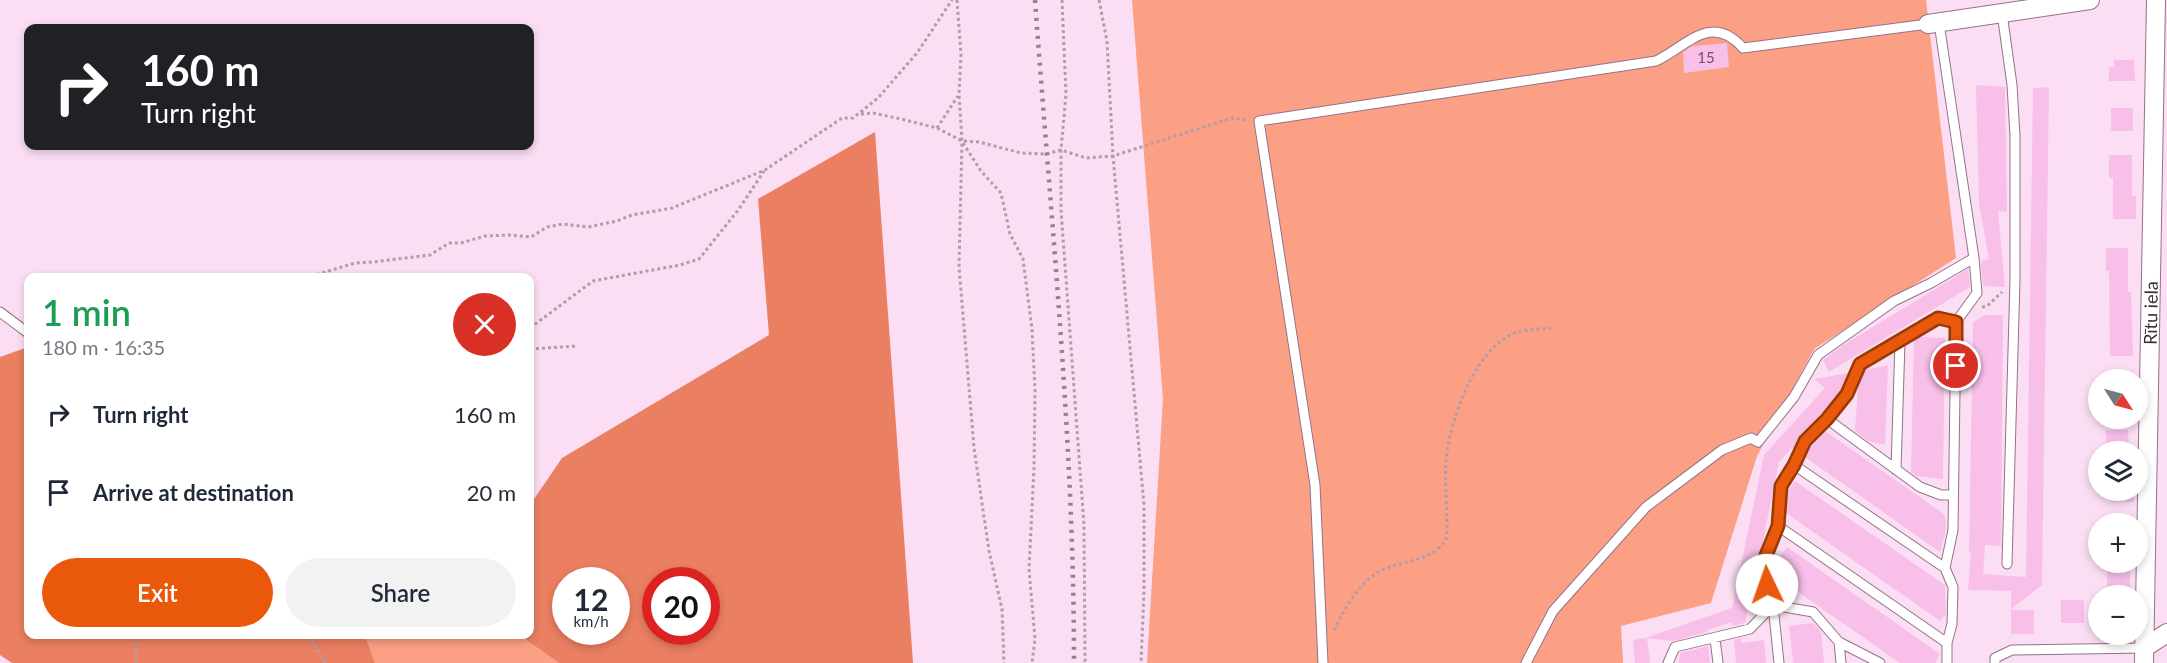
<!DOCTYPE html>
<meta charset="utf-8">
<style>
body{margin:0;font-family:Lato,sans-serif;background:#f2f2f3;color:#1f2937;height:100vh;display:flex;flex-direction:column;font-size:22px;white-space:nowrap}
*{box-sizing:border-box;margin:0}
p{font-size:20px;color:#747a83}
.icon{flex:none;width:33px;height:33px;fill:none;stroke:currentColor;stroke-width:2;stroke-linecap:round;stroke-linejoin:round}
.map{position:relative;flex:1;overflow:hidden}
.details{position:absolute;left:24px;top:273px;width:510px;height:366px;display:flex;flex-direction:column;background:#fff;border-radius:12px;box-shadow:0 3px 9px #0003}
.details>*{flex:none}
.hud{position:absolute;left:24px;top:24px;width:510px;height:126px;border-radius:12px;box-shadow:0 3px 9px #0003;background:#202124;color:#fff;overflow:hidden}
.needle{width:39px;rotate:126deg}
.controls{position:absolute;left:2088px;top:369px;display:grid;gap:12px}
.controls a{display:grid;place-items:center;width:60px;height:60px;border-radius:50%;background:#fff;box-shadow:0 3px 9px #0003;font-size:30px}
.speed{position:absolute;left:552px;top:567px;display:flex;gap:12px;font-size:30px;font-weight:700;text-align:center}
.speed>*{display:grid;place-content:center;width:78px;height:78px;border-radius:50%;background:#fff;box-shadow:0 3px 9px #0003;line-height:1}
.speed small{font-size:15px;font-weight:400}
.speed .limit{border:9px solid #d22;background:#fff;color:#111}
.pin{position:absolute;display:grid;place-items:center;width:51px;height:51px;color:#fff;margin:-26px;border:3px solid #fff;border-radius:50%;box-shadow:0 2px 6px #0007}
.me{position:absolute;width:66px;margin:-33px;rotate:357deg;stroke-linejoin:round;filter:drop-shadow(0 0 4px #0008)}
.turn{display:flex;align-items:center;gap:21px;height:126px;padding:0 18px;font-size:27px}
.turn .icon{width:78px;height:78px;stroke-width:2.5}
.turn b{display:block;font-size:42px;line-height:51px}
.round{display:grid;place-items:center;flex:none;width:63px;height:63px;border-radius:32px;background:#f2f2f3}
.head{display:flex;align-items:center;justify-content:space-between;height:102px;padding:0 18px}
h1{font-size:36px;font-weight:600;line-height:45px;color:#1e9e55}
.button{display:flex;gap:12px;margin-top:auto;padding:12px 18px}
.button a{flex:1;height:69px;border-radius:36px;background:#ea580c;color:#fff;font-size:24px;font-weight:600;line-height:69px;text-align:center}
.button a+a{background:#f2f2f3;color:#1f2937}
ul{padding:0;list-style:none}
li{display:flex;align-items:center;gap:18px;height:78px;padding:0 18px}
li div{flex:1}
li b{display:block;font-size:22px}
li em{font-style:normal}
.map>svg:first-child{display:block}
.green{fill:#fb9f85}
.forest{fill:#eb7f61;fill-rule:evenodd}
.building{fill:#f8bfe9}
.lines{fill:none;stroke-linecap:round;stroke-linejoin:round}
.lane-casing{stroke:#93728a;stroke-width:11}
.street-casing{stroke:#93728a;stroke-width:20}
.path{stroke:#b29bab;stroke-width:3;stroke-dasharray:3 3;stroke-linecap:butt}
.lane{stroke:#fff;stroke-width:9}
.street{stroke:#fff;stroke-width:18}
.rail{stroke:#95808f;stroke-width:4.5;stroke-dasharray:3 6;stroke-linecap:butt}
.route-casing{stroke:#983908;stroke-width:15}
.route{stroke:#ea580c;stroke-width:10}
.labels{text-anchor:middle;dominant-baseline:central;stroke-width:4.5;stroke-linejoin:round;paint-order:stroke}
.number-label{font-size:15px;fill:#6b5264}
.street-label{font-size:18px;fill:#3c2e38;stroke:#fff}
</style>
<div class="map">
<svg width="2167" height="663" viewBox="0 0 2167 663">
<rect width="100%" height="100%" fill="#fbdef3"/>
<path class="green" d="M 1132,0 L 1926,0 L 1956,258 L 1814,349 L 1757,456 L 1711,603 L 1621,626 L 1623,663 L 1147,663 L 1163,399 Z
M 365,635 L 519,635 L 559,663 L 375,663 Z"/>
<path class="forest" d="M 875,132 L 913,663 L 559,663 L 519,635 L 530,634 L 530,505 L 562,458 L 769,335 L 758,199 ZM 566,580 L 616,580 L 616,632 L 566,632 ZM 656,580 L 706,580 L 706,632 L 656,632 Z
M 28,347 L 28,634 L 365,635 L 375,663 L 12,663 L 0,655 L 0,357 Z"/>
<path class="building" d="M 1727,43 L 1729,67 L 1684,73 L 1683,52 L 1693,46 Z
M 2114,60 L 2134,60 L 2135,81 L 2109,81 L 2109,67 L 2114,67 Z
M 1976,85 L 2005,87 L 2007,212 L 1998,211 L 2005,287 L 1983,286 L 1981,261 L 1989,259 L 1979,204 Z
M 2049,87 L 2042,585 L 2011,609 L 2011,591 L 1968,590 L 1971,553 L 1969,553 L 1973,322 L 1985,315 L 2003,315 L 2001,546 L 1985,545 L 1983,574 L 2026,577 L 2033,88 Z
M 2111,108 L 2133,108 L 2133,131 L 2111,131 Z
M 2109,155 L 2132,155 L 2132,196 L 2136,196 L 2136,219 L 2113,219 L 2113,178 L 2109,178 Z
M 2106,248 L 2128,248 L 2128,292 L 2131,292 L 2133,356 L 2110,356 L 2109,271 L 2106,271 Z
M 1968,269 L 1970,287 L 1829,372 L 1823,360 L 1845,344 Z
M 1919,337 L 1945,338 L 1943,479 L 1916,476 L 1911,472 L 1914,340 Z
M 1888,365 L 1885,445 L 1868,441 L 1855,431 L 1858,386 L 1865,370 Z
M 1849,373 L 1840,392 L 1800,437 L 1794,449 L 1792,448 L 1779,462 L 1761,550 L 1756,563 L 1756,570 L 1745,623 L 1732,626 L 1732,622 L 1707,630 L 1707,632 L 1673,641 L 1645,638 L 1732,608 L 1764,455 L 1825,388 L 1814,379 Z
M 2106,430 L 2128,430 L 2129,452 L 2106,452 Z
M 1825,431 L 1944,514 L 1946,523 L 1945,534 L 1940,552 L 1805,457 L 1811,445 Z
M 1795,481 L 1945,585 L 1946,614 L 1940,621 L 1786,513 L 1787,492 Z
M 2111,490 L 2134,490 L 2134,502 L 2111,502 Z
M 1787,547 L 1940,654 L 1935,663 L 1900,663 L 1771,573 L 1770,570 Z
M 2107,570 L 2130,570 L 2130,593 L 2107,593 Z
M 2061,600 L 2084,600 L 2084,623 L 2061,623 Z
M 2011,610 L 2034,610 L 2034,634 L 2011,634 Z
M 1813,623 L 1821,631 L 1824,663 L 1793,663 L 1789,626 Z
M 1647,638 L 1650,663 L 1635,663 L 1633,640 Z
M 1742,638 L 1741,643 L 1764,640 L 1766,663 L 1736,663 L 1734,640 Z
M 1708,646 L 1710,663 L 1679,663 L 1680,653 Z"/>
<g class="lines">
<g class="lane-casing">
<path id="lane" d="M 2002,13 L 2012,85 L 2015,136 L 2015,280 L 2007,564
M 1939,23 L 1974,258 L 1977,293 L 1956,322
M 0,312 L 28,333
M 1827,419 L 1920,487 L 1941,495 L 1953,495
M 1794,465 L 1945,568 L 1953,587 L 1952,624 L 1947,643 L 1947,663
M 1896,470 L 1900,341
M 1778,526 L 1947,643
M 1715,639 L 1718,663
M 1839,642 L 1841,663
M 1323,663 L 1315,485 L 1259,121 L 1656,61 C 1687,46 1711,12 1743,48 L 1928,24
M 1526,663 L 1553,611 L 1646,507 L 1722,450 L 1751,438 L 1758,442 L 1794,397 L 1818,355 L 1894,301 L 1931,283 L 1974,258
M 1668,663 L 1675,647 L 1750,629 L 1773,605 L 1813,612 L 1839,642 L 1880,663
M 1779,663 L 1773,605 L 1762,565 L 1778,526 L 1781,487 L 1794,465 L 1805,441 L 1827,419 L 1847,394 L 1860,364 L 1938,318 L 1956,322 L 1953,530 L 1945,568
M 1995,663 L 1995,658 L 2012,650 L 2144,648"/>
</g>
<g class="street-casing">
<g id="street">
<path d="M 1928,24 L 2090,0"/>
<path d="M 2144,648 L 2167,633"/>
<path id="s1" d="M 2144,663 L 2156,0"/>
</g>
</g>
<path class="path" d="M 957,0 L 961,55 L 959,94 L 962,141 L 959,267 L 974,448 L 989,551 L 1002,609 L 1004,663
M 1062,0 L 1066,94 L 1061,150 L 1061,210 L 1084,525 L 1085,663
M 1099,0 L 1107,41 L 1113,156 L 1144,505 L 1144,591 L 1141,663
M 861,114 L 873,113 L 901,119 L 937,128 L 962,141 L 979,142 L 1021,153 L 1046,154 L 1061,150 L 1086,158 L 1113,156 L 1232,118 L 1249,120
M 937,128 L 958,96
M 963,143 L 981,171 L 1001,193 L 1010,234 L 1023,259 L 1032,329 L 1035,391 L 1034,468 L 1029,569 L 1035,639 L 1032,663
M 305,278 L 355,263 L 373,262 L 430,255 L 449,243 L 461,243 L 485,236 L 508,235 L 531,237 L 547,227 L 563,224 L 588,227 L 617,221 L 632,215 L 672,208 L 765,170 L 842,118 L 853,118 L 878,98 L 917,53 L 952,0
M 1982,307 L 1987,306 L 2002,292
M 530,328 L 593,281 L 680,265 L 699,259 L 739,209 L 764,171
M 530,349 L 577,346
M 1334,630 C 1345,608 1360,580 1384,569 C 1406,560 1433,561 1446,539 C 1449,510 1443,480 1447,451 C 1453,413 1477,345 1518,332 C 1529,329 1544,329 1555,328
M 309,634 L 325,663
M 136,663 L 136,634"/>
<use href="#lane" class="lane"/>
<use href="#street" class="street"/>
<path class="rail" d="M 1035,0 C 1051,220 1074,443 1074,663"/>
</g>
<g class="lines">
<g class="route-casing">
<path id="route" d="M 1767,585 L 1762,565 L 1778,526 L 1781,486 L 1794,465 L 1805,441 L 1827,419 L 1847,394 L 1860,364 L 1938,318 L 1956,322 L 1956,366"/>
</g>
<use href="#route" class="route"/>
</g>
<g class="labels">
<g class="number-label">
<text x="1706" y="57">15</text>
</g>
<g class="street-label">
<text stroke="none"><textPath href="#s1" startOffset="350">Rītu iela</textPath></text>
</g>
</g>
</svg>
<div class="controls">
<a><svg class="needle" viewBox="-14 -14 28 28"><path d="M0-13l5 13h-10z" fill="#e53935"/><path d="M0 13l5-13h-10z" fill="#747a83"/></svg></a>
<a><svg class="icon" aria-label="layers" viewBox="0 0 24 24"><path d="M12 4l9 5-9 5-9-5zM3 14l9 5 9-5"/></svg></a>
<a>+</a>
<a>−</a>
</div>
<div class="speed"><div>12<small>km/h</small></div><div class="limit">20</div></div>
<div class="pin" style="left:1956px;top:366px;background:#d93025"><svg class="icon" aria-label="arrive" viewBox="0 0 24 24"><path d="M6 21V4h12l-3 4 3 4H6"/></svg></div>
<svg class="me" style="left:1767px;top:585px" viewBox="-20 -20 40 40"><circle r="19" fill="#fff"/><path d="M0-13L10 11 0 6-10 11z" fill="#ea580c"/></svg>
<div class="hud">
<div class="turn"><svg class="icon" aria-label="right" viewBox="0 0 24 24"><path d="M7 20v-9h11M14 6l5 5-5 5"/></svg><div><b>160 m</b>Turn right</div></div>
</div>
<section class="details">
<div class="head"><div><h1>1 min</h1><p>180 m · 16:35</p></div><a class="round" style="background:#d93025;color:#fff"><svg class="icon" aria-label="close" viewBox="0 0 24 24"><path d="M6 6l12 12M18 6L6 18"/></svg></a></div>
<ul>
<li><svg class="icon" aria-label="right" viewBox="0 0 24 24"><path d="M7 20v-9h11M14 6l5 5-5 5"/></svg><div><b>Turn right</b></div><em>160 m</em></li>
<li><svg class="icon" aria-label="arrive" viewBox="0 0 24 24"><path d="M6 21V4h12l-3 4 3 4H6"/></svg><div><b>Arrive at destination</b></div><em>20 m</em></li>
</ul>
<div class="button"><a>Exit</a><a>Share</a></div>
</section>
</div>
